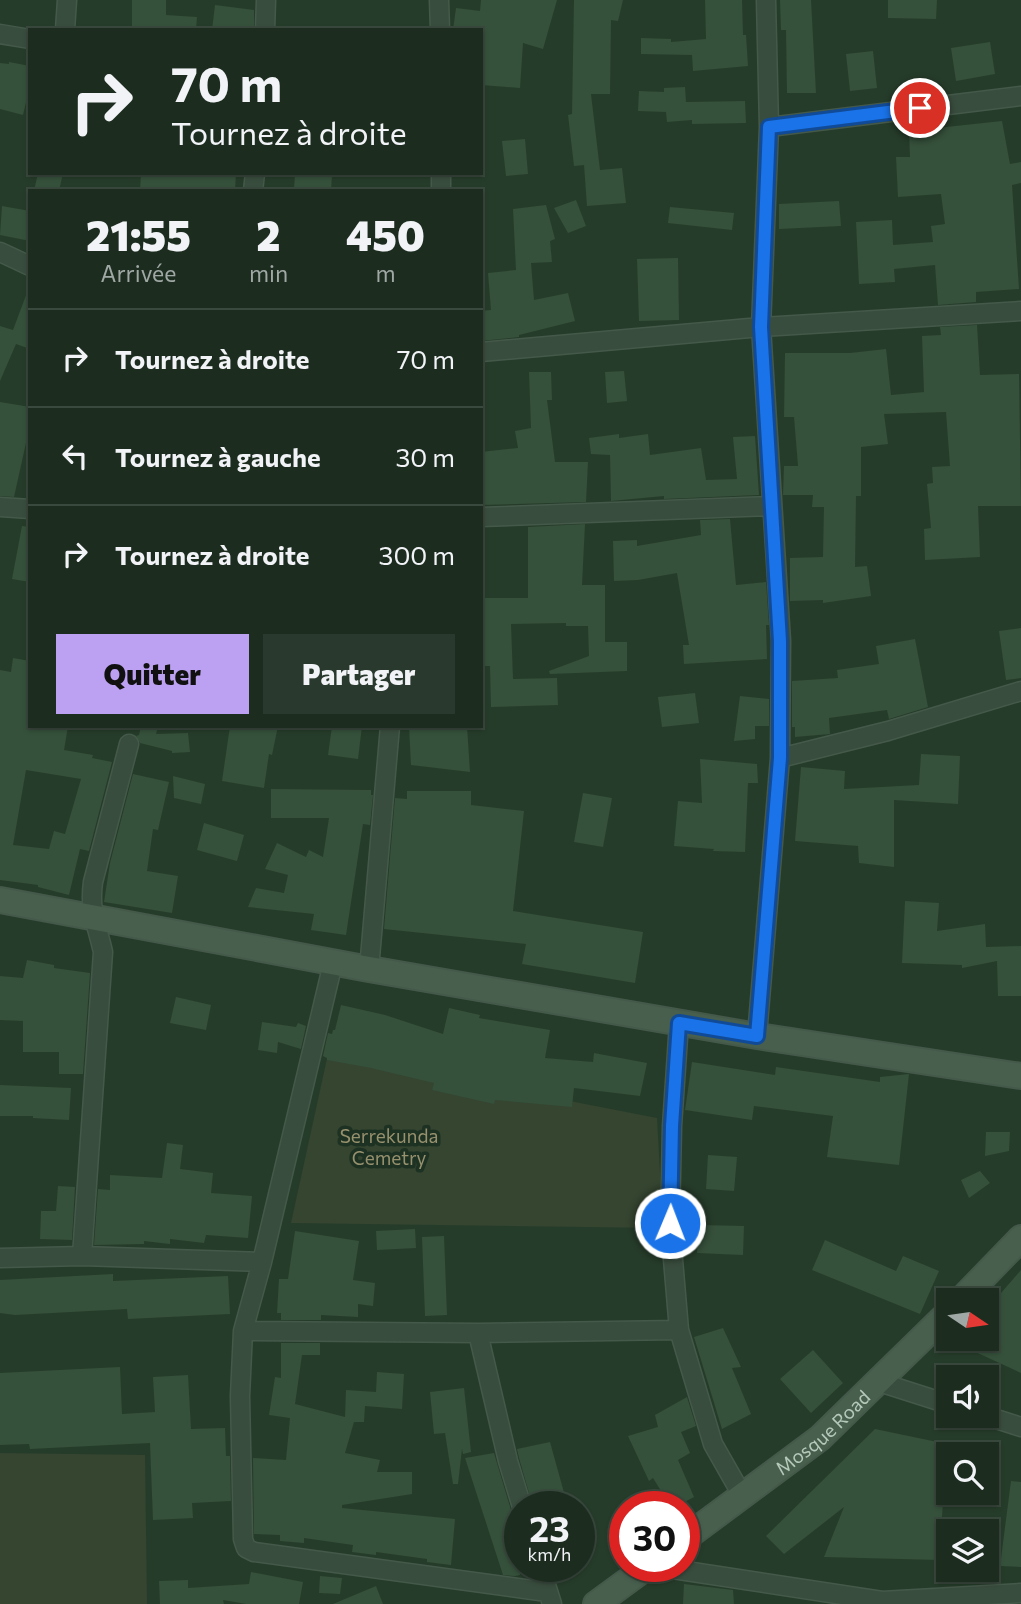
<!DOCTYPE html>
<html lang="fr">
<meta charset="utf-8">
<style>
body{margin:0;font-family:Commissioner,sans-serif;background:#29392d;color:#f1f3f6;height:100vh;display:flex;flex-direction:column;font-size:26px;white-space:nowrap}
*{box-sizing:border-box;margin:0}
p{font-size:23px;color:#a0a8a5}
.icon{flex:none;width:38px;height:38px;fill:none;stroke:currentColor;stroke-width:2;stroke-linecap:round;stroke-linejoin:round}
.map{position:relative;flex:1;overflow:hidden}
.side{position:absolute;left:28px;top:189px;width:455px;height:539px;display:flex;flex-direction:column;background:#1c2d20;border-radius:0px;box-shadow:0 2px 5px #0004,0 0 0 2px #3a493e}
.side>*{flex:none}
.banner{position:absolute;left:28px;top:28px;width:455px;height:147px;border-radius:0px;box-shadow:0 2px 5px #0004,0 0 0 2px #3a493e;background:#1c2d20;color:#f1f3f6;overflow:hidden}
.needle{width:46px;rotate:103deg}
.fabs{position:absolute;left:936px;top:1288px;display:grid;gap:14px}
.fabs a{display:grid;place-items:center;width:63px;height:63px;border-radius:0px;background:#1c2d20;box-shadow:0 2px 5px #0004,0 0 0 2px #3a493e;font-size:35px}
.speed{position:absolute;left:504px;top:1491px;display:flex;gap:14px;font-size:35px;font-weight:700;text-align:center}
.speed>*{display:grid;place-content:center;width:91px;height:91px;border-radius:50%;background:#1c2d20;box-shadow:0 2px 5px #0004,0 0 0 2px #3a493e;line-height:1}
.speed small{font-size:18px;font-weight:400}
.speed .limit{border:10px solid #d22;background:#fff;color:#111}
.pin{position:absolute;display:grid;place-items:center;width:60px;height:60px;color:#fff;margin:-30px;border:4px solid #fff;border-radius:50%;box-shadow:0 2px 7px #0007}
.me{position:absolute;width:77px;margin:-38px;rotate:1deg;stroke-linejoin:round;filter:drop-shadow(0 0 5px #0008)}
.turn{display:flex;align-items:center;gap:24px;height:147px;padding:0 28px;font-size:32px}
.turn .icon{width:91px;height:91px;stroke-width:2.5}
.turn b{display:block;font-size:49px;line-height:60px}
.eta{display:flex;justify-content:space-evenly;align-items:center;height:119px;text-align:center}
.eta b{font-size:42px;font-weight:800;line-height:49px}
.action{display:flex;gap:14px;margin-top:auto;padding:14px 28px}
.action a{flex:1;height:80px;border-radius:0px;background:#bca0f2;color:#111;font-size:28px;font-weight:800;line-height:80px;text-align:center}
.action a+a{background:#29392d;color:#f1f3f6}
ul{padding:0;list-style:none}
li{display:flex;align-items:center;gap:21px;height:98px;padding:0 28px;border-top:2px solid #3a493e}
li div{flex:1}
li b{display:block;font-size:26px}
li em{font-style:normal}
.map>svg:first-child{display:block}
.green{fill:#354530}
.building{fill:#35503b;fill-rule:evenodd}
.lines{fill:none;stroke-linecap:round;stroke-linejoin:round}
.street-casing{stroke:#45594a;stroke-width:21}
.secondary-casing{stroke:#45594a;stroke-width:28}
.street{stroke:#394d3e;stroke-width:18}
.secondary{stroke:#485f4e;stroke-width:24}
.route-casing{stroke:#114b97;stroke-width:18}
.route{stroke:#1a73e8;stroke-width:12}
.labels{text-anchor:middle;dominant-baseline:central;stroke-width:7;stroke-linejoin:round;paint-order:stroke}
.park-label{font-size:19px;fill:#97916e;stroke:#1e3223}
.street-label{font-size:19px;fill:#b5c8ba;stroke:#1e3223}
</style>
<div class="map">
<svg width="1021" height="1604" viewBox="0 0 1021 1604">
<rect width="100%" height="100%" fill="#263c2a"/>
<path class="green" d="M 328,1054 L 657,1118 L 663,1228 L 291,1223 Z
M 0,1453 L 145,1455 L 147,1604 L 0,1604 Z"/>
<path class="building" d="M 132,0 L 166,0 L 166,15 L 197,17 L 196,30 L 132,30 Z
M 481,0 L 557,0 L 543,49 L 523,43 L 520,88 L 481,85 L 481,30 L 453,30 L 456,8 L 480,11 Z
M 574,0 L 623,0 L 618,21 L 611,20 L 610,94 L 591,94 L 600,170 L 622,168 L 626,203 L 587,206 L 584,165 L 574,166 L 568,115 L 572,114 Z
M 705,0 L 742,0 L 743,35 L 746,35 L 748,66 L 693,71 L 692,55 L 641,54 L 641,38 L 671,39 L 671,42 L 706,39 Z
M 780,0 L 811,0 L 816,93 L 787,93 L 786,30 L 781,30 Z
M 888,0 L 937,0 L 936,19 L 888,18 Z
M 215,5 L 254,10 L 254,30 L 212,30 Z
M 990,42 L 995,74 L 956,81 L 951,48 Z
M 873,51 L 877,88 L 850,91 L 846,54 Z
M 9,62 L 30,66 L 30,86 L 23,115 L 0,109 L 0,63 L 9,64 Z
M 685,87 L 686,102 L 745,101 L 746,123 L 692,124 L 692,120 L 667,122 L 666,112 L 638,111 L 639,91 L 664,92 L 664,88 Z
M 1002,121 L 1010,164 L 1021,162 L 1021,183 L 1012,185 L 1019,289 L 976,292 L 976,302 L 938,305 L 935,265 L 894,269 L 895,282 L 859,284 L 856,222 L 892,220 L 893,245 L 933,242 L 931,226 L 945,224 L 941,194 L 898,197 L 896,157 L 910,157 L 909,131 Z
M 525,139 L 528,174 L 506,176 L 502,141 Z
M 38,173 L 63,173 L 59,191 L 34,191 Z
M 141,173 L 236,173 L 235,191 L 140,191 Z
M 295,173 L 332,175 L 331,191 L 294,189 Z
M 576,200 L 586,226 L 568,233 L 554,208 Z
M 839,201 L 841,226 L 779,229 L 779,204 Z
M 546,205 L 555,239 L 550,241 L 552,262 L 531,263 L 534,300 L 568,293 L 575,321 L 519,335 L 519,337 L 481,341 L 481,311 L 491,310 L 488,273 L 516,270 L 513,209 Z
M 2,206 L 30,211 L 30,241 L 0,235 Z
M 670,207 L 734,213 L 732,230 L 668,223 Z
M 678,258 L 679,320 L 639,321 L 637,259 Z
M 28,290 L 30,290 L 30,349 L 16,344 L 0,381 L 0,326 L 13,330 Z
M 977,325 L 980,375 L 1019,374 L 1021,506 L 978,506 L 980,557 L 925,560 L 924,529 L 931,528 L 927,484 L 933,483 L 932,467 L 950,466 L 946,412 L 884,414 L 888,444 L 861,447 L 861,496 L 856,496 L 855,567 L 867,566 L 871,596 L 823,603 L 823,600 L 790,601 L 790,558 L 823,557 L 824,507 L 812,507 L 813,495 L 783,495 L 784,466 L 798,466 L 794,417 L 784,417 L 785,353 L 850,353 L 886,349 L 891,395 L 924,392 L 922,336 L 941,335 L 940,327 Z
M 624,371 L 627,401 L 607,403 L 605,372 Z
M 529,372 L 551,372 L 552,400 L 547,400 L 555,462 L 588,462 L 586,502 L 481,505 L 481,452 L 518,448 L 515,431 L 531,428 Z
M 0,402 L 30,407 L 30,425 L 14,497 L 0,496 Z
M 619,434 L 619,438 L 648,434 L 650,455 L 701,448 L 706,480 L 737,479 L 733,437 L 755,436 L 759,495 L 664,499 L 664,496 L 611,501 L 610,455 L 591,454 L 589,438 Z
M 730,519 L 736,585 L 766,582 L 769,625 L 766,625 L 767,659 L 684,664 L 683,645 L 689,645 L 677,573 L 638,580 L 614,581 L 613,541 L 637,540 L 637,546 L 701,535 L 700,520 Z
M 585,524 L 582,585 L 605,585 L 605,642 L 627,642 L 627,671 L 550,674 L 549,671 L 589,656 L 588,626 L 566,626 L 566,623 L 511,624 L 513,679 L 557,678 L 558,705 L 491,707 L 490,666 L 481,666 L 481,598 L 528,598 L 528,527 Z
M 22,526 L 30,527 L 30,582 L 12,579 Z
M 1021,628 L 1021,678 L 1006,680 L 999,631 Z
M 915,639 L 928,707 L 889,719 L 887,710 L 829,718 L 830,734 L 795,737 L 795,727 L 792,727 L 792,681 L 838,678 L 837,670 L 879,664 L 876,646 Z
M 13,658 L 30,661 L 30,726 L 68,726 L 64,750 L 93,755 L 92,758 L 112,762 L 89,851 L 80,849 L 69,895 L 38,887 L 38,885 L 0,880 L 0,670 L 11,672 ZM 26,770 L 81,779 L 65,834 L 54,831 L 49,849 L 13,845 Z
M 695,693 L 699,723 L 662,727 L 658,697 Z
M 740,696 L 769,699 L 769,726 L 755,726 L 755,739 L 734,741 Z
M 141,726 L 158,726 L 156,734 L 188,733 L 190,752 L 172,753 L 172,751 L 140,743 L 136,736 L 139,735 Z
M 230,726 L 278,726 L 272,755 L 269,754 L 264,788 L 222,781 Z
M 332,726 L 362,726 L 358,759 L 328,755 Z
M 409,726 L 467,726 L 470,772 L 411,765 Z
M 921,754 L 960,756 L 958,804 L 894,800 L 894,867 L 859,863 L 858,846 L 795,841 L 801,767 L 845,771 L 844,789 L 919,785 Z
M 700,759 L 757,764 L 758,783 L 748,783 L 745,852 L 713,851 L 714,849 L 674,846 L 678,801 L 702,803 Z
M 133,774 L 169,782 L 158,830 L 153,829 L 147,871 L 178,876 L 172,913 L 104,902 L 110,863 Z
M 173,776 L 205,784 L 201,804 L 174,798 Z
M 271,789 L 371,790 L 371,795 L 373,795 L 370,825 L 363,824 L 346,935 L 311,930 L 314,914 L 248,907 L 256,888 L 284,893 L 288,875 L 265,869 L 277,843 L 306,857 L 309,850 L 323,857 L 329,818 L 271,818 Z
M 407,791 L 471,791 L 471,805 L 524,811 L 513,911 L 643,932 L 635,983 L 522,964 L 526,944 L 384,929 L 395,798 L 407,799 Z
M 583,793 L 612,798 L 603,847 L 574,842 Z
M 204,823 L 244,835 L 237,861 L 197,850 Z
M 905,901 L 939,903 L 937,931 L 985,924 L 986,947 L 1021,946 L 1021,996 L 998,996 L 997,961 L 962,968 L 962,965 L 902,963 Z
M 27,960 L 54,965 L 54,968 L 90,973 L 83,1074 L 59,1074 L 59,1052 L 23,1052 L 23,1021 L 0,1020 L 0,976 L 23,978 Z
M 176,997 L 211,1005 L 206,1030 L 170,1023 Z
M 341,1005 L 385,1015 L 443,1034 L 449,1008 L 480,1015 L 479,1018 L 550,1030 L 545,1058 L 593,1062 L 594,1053 L 647,1063 L 640,1096 L 574,1088 L 572,1107 L 495,1100 L 494,1104 L 432,1090 L 434,1083 L 371,1068 L 327,1060 L 327,1058 L 323,1056 L 328,1033 L 332,1034 L 333,1030 L 335,1030 Z
M 262,1022 L 296,1027 L 298,1023 L 306,1026 L 301,1049 L 278,1042 L 277,1053 L 258,1050 Z
M 692,1062 L 775,1075 L 776,1067 L 880,1082 L 880,1077 L 909,1074 L 899,1165 L 827,1157 L 833,1116 L 754,1106 L 752,1120 L 685,1110 Z
M 0,1085 L 71,1088 L 69,1120 L 33,1118 L 33,1116 L 0,1116 Z
M 986,1132 L 1010,1132 L 1009,1151 L 985,1156 Z
M 167,1143 L 183,1145 L 180,1169 L 213,1173 L 211,1193 L 252,1196 L 248,1238 L 206,1235 L 204,1243 L 170,1239 L 170,1244 L 144,1241 L 144,1244 L 94,1245 L 98,1189 L 110,1190 L 110,1175 L 162,1178 Z
M 708,1155 L 737,1157 L 734,1191 L 706,1189 Z
M 980,1171 L 990,1183 L 969,1198 L 961,1180 Z
M 58,1186 L 75,1187 L 72,1240 L 40,1239 L 41,1211 L 56,1211 Z
M 698,1225 L 744,1226 L 743,1255 L 697,1253 Z
M 415,1229 L 416,1248 L 377,1250 L 376,1231 Z
M 295,1231 L 359,1241 L 353,1280 L 375,1283 L 373,1306 L 358,1304 L 358,1317 L 321,1315 L 321,1320 L 281,1320 L 281,1313 L 277,1313 L 279,1279 L 288,1279 Z
M 444,1236 L 447,1315 L 425,1316 L 422,1237 Z
M 825,1240 L 896,1271 L 903,1256 L 939,1271 L 920,1314 L 812,1270 Z
M 1021,1270 L 1021,1373 L 947,1339 L 987,1339 L 987,1309 Z
M 113,1274 L 113,1281 L 228,1276 L 230,1314 L 128,1319 L 127,1309 L 15,1315 L 0,1313 L 0,1280 Z
M 723,1328 L 741,1367 L 732,1368 L 751,1414 L 722,1429 L 694,1337 Z
M 281,1343 L 320,1343 L 320,1355 L 302,1355 L 295,1404 L 345,1417 L 346,1390 L 376,1392 L 377,1372 L 404,1374 L 402,1409 L 365,1406 L 364,1422 L 354,1422 L 345,1453 L 380,1460 L 377,1472 L 412,1472 L 412,1494 L 342,1505 L 342,1508 L 455,1519 L 451,1565 L 427,1562 L 427,1559 L 376,1552 L 376,1555 L 352,1552 L 353,1545 L 304,1538 L 304,1543 L 280,1541 L 280,1535 L 254,1534 L 253,1458 L 286,1460 L 290,1418 L 269,1415 L 275,1377 L 281,1378 Z
M 813,1350 L 843,1383 L 811,1413 L 780,1379 Z
M 120,1367 L 122,1414 L 155,1412 L 153,1377 L 188,1375 L 191,1429 L 225,1428 L 226,1456 L 230,1456 L 231,1501 L 192,1503 L 193,1518 L 153,1520 L 150,1443 L 30,1449 L 29,1444 L 0,1445 L 0,1373 Z
M 464,1388 L 471,1452 L 463,1454 L 462,1449 L 458,1484 L 453,1484 L 445,1433 L 434,1434 L 430,1392 Z
M 687,1397 L 696,1426 L 681,1432 L 690,1453 L 678,1460 L 694,1497 L 675,1507 L 671,1507 L 653,1478 L 649,1481 L 628,1436 L 658,1427 L 655,1415 Z
M 875,1429 L 947,1444 L 939,1560 L 824,1557 L 844,1507 L 784,1554 L 766,1536 Z
M 550,1442 L 568,1507 L 533,1507 L 519,1458 L 517,1449 Z
M 494,1453 L 511,1510 L 520,1518 L 520,1575 L 515,1576 L 503,1575 L 465,1458 Z
M 1011,1481 L 1021,1482 L 1021,1567 L 1000,1566 Z
M 251,1572 L 303,1582 L 299,1604 L 246,1604 L 223,1600 L 224,1604 L 160,1604 L 159,1581 L 188,1580 L 188,1588 L 249,1584 Z
M 320,1576 L 342,1578 L 340,1594 L 319,1593 Z
M 684,1584 L 733,1590 L 734,1604 L 683,1604 Z
M 376,1586 L 383,1604 L 333,1604 Z"/>
<g class="lines">
<g class="street-casing">
<path id="street" d="M 439,0 L 440,30
M 65,30 L 67,0
M 265,30 L 266,0
M 0,34 L 30,39
M 769,127 L 1021,96
M 441,173 L 441,191
M 253,191 L 255,173
M 0,252 L 30,266
M 481,352 L 761,327 L 1021,311
M 0,507 L 30,509
M 481,517 L 772,506
M 780,758 L 888,731 L 1021,691
M 333,963 L 262,1262 L 243,1331 L 240,1396 L 243,1539 L 246,1548 L 254,1552 L 547,1592
M 369,969 L 390,726
M 679,1023 L 672,1126 L 670,1224 L 679,1330 L 713,1444 L 742,1495
M 757,1036 L 780,758 L 781,641 L 761,327 L 769,127 L 766,0
M 82,1256 L 103,952 C 97,925 89,911 93,882 L 129,744
M 0,1258 L 82,1256 L 262,1262
M 243,1331 L 478,1333 L 679,1330
M 478,1333 L 508,1461 L 522,1507
M 879,1382 L 948,1404
M 987,1416 L 1021,1427
M 540,1566 L 552,1604
M 653,1566 L 882,1601 L 1021,1593"/>
</g>
<g class="secondary-casing">
<g id="secondary">
<path d="M 0,900 L 369,969 L 757,1036 L 1021,1076"/>
<path d="M 961,1300 L 1021,1238"/>
<path id="s1" d="M 684,1539 L 820,1438 L 948,1313"/>
<path d="M 596,1604 L 648,1566"/>
</g>
</g>
<use href="#street" class="street"/>
<use href="#secondary" class="secondary"/>
</g>
<g class="lines">
<g class="route-casing">
<path id="route" d="M 670,1223 L 672,1126 L 679,1023 L 757,1036 L 780,758 L 780,641 L 761,327 L 769,127 L 920,108"/>
</g>
<use href="#route" class="route"/>
</g>
<g class="labels">
<g class="park-label">
<text x="389" y="1135">Serrekunda<tspan x="389" dy="22">Cemetry</tspan></text>
</g>
<g class="street-label">
<text stroke="none"><textPath href="#s1" startOffset="175">Mosque Road</textPath></text>
</g>
</g>
</svg>
<div class="fabs">
<a><svg class="needle" viewBox="-14 -14 28 28"><path d="M0-13l5 13h-10z" fill="#e53935"/><path d="M0 13l5-13h-10z" fill="#a0a8a5"/></svg></a>
<a><svg class="icon" aria-label="sound" viewBox="0 0 24 24"><path d="M4 9h4l5-4v14l-5-4H4zM17 9q2 3 0 6"/></svg></a>
<a><svg class="icon" aria-label="search" viewBox="0 0 24 24"><circle cx="10" cy="10" r="6"/><path d="M15 15l6 6"/></svg></a>
<a><svg class="icon" aria-label="layers" viewBox="0 0 24 24"><path d="M12 4l9 5-9 5-9-5zM3 14l9 5 9-5"/></svg></a>
</div>
<div class="speed"><div>23<small>km/h</small></div><div class="limit">30</div></div>
<div class="pin" style="left:920px;top:108px;background:#d93025"><svg class="icon" aria-label="arrive" viewBox="0 0 24 24"><path d="M6 21V4h12l-3 4 3 4H6"/></svg></div>
<svg class="me" style="left:670px;top:1223px" viewBox="-20 -20 40 40"><circle r="17" fill="#1a73e8" stroke="#fff" stroke-width="3"/><path d="M0-11L8 9 0 5-8 9z" fill="#fff"/></svg>
<div class="banner">
<div class="turn"><svg class="icon" aria-label="right" viewBox="0 0 24 24"><path d="M7 20v-9h11M14 6l5 5-5 5"/></svg><div><b>70 m</b>Tournez à droite</div></div>
</div>
<section class="side">
<div class="eta">
<div><b>21:55</b><p>Arrivée</p></div>
<div><b>2</b><p>min</p></div>
<div><b>450</b><p>m</p></div>
</div>
<ul>
<li><svg class="icon" aria-label="right" viewBox="0 0 24 24"><path d="M7 20v-9h11M14 6l5 5-5 5"/></svg><div><b>Tournez à droite</b></div><em>70 m</em></li>
<li><svg class="icon" aria-label="left" viewBox="0 0 24 24"><path d="M17 20v-9H6M10 6l-5 5 5 5"/></svg><div><b>Tournez à gauche</b></div><em>30 m</em></li>
<li><svg class="icon" aria-label="right" viewBox="0 0 24 24"><path d="M7 20v-9h11M14 6l5 5-5 5"/></svg><div><b>Tournez à droite</b></div><em>300 m</em></li>
</ul>
<div class="action"><a>Quitter</a><a>Partager</a></div>
</section>
</div>
